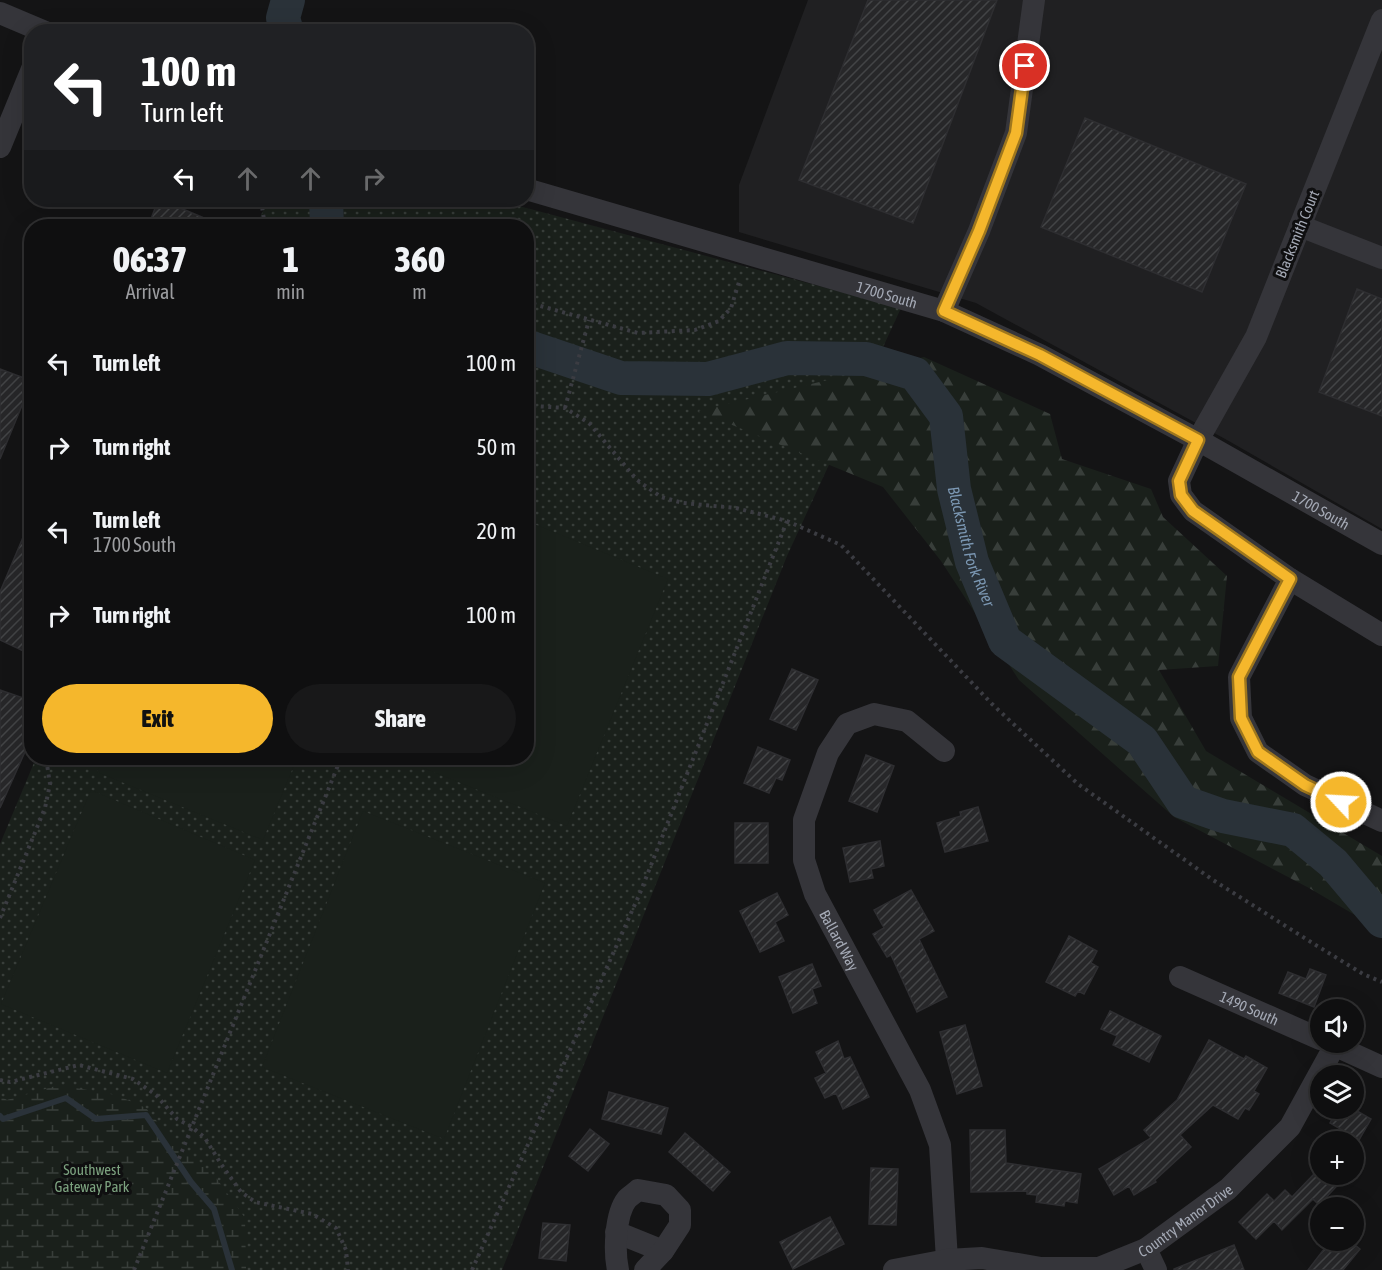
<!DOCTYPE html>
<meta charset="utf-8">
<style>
body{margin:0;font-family:"Asap Condensed",sans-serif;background:#181819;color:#f1f3f6;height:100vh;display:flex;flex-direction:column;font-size:22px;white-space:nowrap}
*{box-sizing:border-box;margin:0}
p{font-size:20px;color:#9b9c9f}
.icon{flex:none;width:33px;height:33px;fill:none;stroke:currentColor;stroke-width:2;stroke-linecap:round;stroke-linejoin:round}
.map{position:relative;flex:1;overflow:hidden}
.details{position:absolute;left:24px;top:219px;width:510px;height:546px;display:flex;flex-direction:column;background:#0f0f10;border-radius:24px;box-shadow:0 6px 24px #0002,0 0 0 2px #2f2f30}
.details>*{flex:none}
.top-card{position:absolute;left:24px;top:24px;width:510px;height:183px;border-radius:24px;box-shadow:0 6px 24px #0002,0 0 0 2px #2f2f30;background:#202124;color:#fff;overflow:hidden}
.fabs{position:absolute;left:1310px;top:999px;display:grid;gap:12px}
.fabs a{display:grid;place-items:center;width:54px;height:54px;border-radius:50%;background:#0f0f10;box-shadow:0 6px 24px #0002,0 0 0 2px #2f2f30;font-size:30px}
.pin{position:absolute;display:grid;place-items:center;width:51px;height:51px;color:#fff;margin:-26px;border:3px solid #fff;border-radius:50%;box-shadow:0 2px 6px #0007}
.me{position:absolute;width:66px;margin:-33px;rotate:295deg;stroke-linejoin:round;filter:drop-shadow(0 0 4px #0008)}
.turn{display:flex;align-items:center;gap:21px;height:126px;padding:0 18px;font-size:27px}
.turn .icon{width:78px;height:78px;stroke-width:2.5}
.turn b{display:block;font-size:42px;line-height:51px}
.lanes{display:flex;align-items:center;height:57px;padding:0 18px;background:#0003;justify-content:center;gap:30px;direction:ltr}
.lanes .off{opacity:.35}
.eta{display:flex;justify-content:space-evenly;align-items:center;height:102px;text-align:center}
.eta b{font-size:36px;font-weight:800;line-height:42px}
.button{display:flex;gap:12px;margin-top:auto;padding:12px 18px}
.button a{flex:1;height:69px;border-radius:36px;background:#f5b72c;color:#111;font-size:24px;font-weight:800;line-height:69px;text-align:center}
.button a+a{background:#181819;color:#f1f3f6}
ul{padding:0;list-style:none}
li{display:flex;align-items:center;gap:18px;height:84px;padding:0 18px}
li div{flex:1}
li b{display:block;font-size:22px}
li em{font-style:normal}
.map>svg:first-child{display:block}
.built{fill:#202022}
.grass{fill:url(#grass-dots)}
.forest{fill:url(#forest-firs)}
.wetland{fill:url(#wetland-marsh)}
.pitch{fill:#1a201b}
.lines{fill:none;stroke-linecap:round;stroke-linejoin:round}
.stream{stroke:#2a3239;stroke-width:6}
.river{stroke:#2a3239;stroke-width:34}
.building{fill:url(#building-hatch);stroke:#2e2e31;stroke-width:1.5}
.path{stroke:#3b3c42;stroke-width:4;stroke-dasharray:3 4.5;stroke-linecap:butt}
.minor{stroke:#35353a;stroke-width:22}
.route-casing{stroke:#9f771d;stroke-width:15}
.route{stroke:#f5b72c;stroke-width:10}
.labels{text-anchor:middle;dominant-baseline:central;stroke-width:6;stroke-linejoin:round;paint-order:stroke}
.street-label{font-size:15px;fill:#a5aab6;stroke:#0f0f10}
.park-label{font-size:15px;fill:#7ca27f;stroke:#0f0f10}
.water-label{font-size:16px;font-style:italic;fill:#7b97b2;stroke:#0f0f10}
</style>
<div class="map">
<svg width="1382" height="1270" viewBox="0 0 1382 1270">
<defs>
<pattern id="grass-dots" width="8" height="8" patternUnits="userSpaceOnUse" patternTransform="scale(1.5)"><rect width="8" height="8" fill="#1a201b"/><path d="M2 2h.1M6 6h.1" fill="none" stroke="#383e3a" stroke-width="1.8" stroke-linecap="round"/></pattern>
<pattern id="forest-firs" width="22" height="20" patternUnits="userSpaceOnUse" patternTransform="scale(1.5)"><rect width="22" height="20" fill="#1a201b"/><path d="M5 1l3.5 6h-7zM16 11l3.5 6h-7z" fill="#383e3a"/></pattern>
<pattern id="wetland-marsh" width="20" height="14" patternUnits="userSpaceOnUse" patternTransform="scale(1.5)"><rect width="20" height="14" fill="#1a201b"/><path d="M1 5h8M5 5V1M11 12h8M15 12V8" fill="none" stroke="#383e3a"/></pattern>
<pattern id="building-hatch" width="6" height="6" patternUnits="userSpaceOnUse" patternTransform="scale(1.5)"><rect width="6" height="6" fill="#272729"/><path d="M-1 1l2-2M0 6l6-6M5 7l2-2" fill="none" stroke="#434446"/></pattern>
</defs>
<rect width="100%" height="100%" fill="#141415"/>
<path class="built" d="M 808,0 L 1382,0 L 1382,529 L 1227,440 L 976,303 L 739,232 L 739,185 Z"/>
<path class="grass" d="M 268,200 L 497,200 L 901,308 L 787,556 L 502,1270 L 0,1270 L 0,844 L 36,758 L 526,758 L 526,226 L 256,226 Z"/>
<path class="forest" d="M 924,357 L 1050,414 L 1062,459 L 1151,489 L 1163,517 L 1227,576 L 1218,666 L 1159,670 L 1206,751 L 1382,856 L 1382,931 L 1309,888 L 1174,817 L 1019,680 L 941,561 L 883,487 L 698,411 Z"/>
<path class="wetland" d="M 59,1085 L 116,1095 L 146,1108 L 169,1136 L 217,1179 L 245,1218 L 246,1270 L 0,1270 L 0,1096 L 7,1100 Z"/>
<path class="pitch" d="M 527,521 L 668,579 L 567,826 L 399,758 L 526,758 Z
M 103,758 L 297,758 L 263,840 L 97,772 Z
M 91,790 L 255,860 L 167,1073 L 1,1004 Z
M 363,811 L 545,883 L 444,1139 L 262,1067 Z"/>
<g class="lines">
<path class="stream" d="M 0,1116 L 3,1119 L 66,1098 L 96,1119 L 146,1115 L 191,1182 L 214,1209 L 232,1270"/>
<g class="river">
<path d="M 287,32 L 283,18 L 288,0"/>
<path d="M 326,200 L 327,226"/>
<path id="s1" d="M 526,346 L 621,378 L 708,379 L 787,358 L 866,359 L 915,374 L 946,416 L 954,489 L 972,562 L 1005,641 L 1142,741 L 1183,802 L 1223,816 L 1293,830 L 1333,863 L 1382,921"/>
</g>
</g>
<path class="building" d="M 868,0 L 997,0 L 913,223 L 799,180 Z
M 1085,118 L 1246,184 L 1202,292 L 1041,227 Z
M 158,200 L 165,200 L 179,205 L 178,207 L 223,226 L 170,226 L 151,219 Z
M 1357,289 L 1382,299 L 1382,416 L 1319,392 Z
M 0,369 L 32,381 L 0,459 Z
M 32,516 L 32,655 L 0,640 L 0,592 Z
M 792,669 L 818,680 L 796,730 L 770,719 Z
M 0,690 L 32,701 L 32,736 L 0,808 Z
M 758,747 L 790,760 L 782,780 L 776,778 L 769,793 L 744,783 Z
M 866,755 L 894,766 L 877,812 L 849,801 Z
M 978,807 L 988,841 L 945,852 L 937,823 L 961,816 L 960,812 Z
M 735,823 L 768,823 L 768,863 L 735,863 Z
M 880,841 L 884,866 L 871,869 L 873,878 L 850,882 L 843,848 Z
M 911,890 L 934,931 L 919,939 L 947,997 L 917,1012 L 891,955 L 887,957 L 873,934 L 884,928 L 874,910 Z
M 777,893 L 788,915 L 775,922 L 784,941 L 760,952 L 740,911 Z
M 1069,936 L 1097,951 L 1091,963 L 1098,967 L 1084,994 L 1078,991 L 1075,996 L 1046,982 Z
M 812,964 L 821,986 L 812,989 L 817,1003 L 793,1013 L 779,977 Z
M 1310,969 L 1326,975 L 1314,1007 L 1279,993 L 1288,972 L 1306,979 Z
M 1110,1011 L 1161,1036 L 1149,1062 L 1113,1045 L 1117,1036 L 1101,1029 Z
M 965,1025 L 982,1086 L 957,1094 L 940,1032 Z
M 1209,1040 L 1244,1059 L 1246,1056 L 1267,1068 L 1254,1091 L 1259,1094 L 1249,1110 L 1245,1108 L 1238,1119 L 1213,1105 L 1180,1135 L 1191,1147 L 1155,1180 L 1156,1182 L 1134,1195 L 1129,1186 L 1114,1195 L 1099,1169 L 1151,1138 L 1144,1130 L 1177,1100 Z
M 838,1041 L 844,1059 L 850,1057 L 869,1097 L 843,1109 L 836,1093 L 825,1098 L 815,1078 L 826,1073 L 816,1052 Z
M 609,1092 L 668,1108 L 661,1134 L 602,1119 Z
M 1338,1108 L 1352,1108 L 1371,1119 L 1359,1140 L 1330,1123 Z
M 590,1129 L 609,1144 L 588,1171 L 569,1156 Z
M 970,1130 L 1005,1130 L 1006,1163 L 1081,1174 L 1077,1203 L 1065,1201 L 1064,1206 L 1036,1202 L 1037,1195 L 1027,1194 L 1027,1191 L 971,1192 Z
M 685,1133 L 730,1172 L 713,1191 L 669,1152 Z
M 871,1168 L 898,1169 L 896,1225 L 869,1224 Z
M 1314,1174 L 1348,1174 L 1319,1205 L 1313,1199 L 1282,1230 L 1274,1221 L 1256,1239 L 1239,1222 L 1267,1194 L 1274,1201 L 1285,1190 L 1292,1197 Z
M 830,1217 L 844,1244 L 793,1269 L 780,1242 Z
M 543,1223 L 570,1225 L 566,1261 L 539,1258 Z
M 1331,1240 L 1349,1240 L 1360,1249 L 1343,1270 L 1308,1270 Z
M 1234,1245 L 1244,1270 L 1174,1270 L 1174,1269 Z"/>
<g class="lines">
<path class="path" d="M 261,200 L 265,226
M 526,302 L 638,333 L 695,330 L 719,321 L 731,308 L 739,282
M 526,408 L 535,406 L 565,408 L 589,423 L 637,480 L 661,497 L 683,503 L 736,508 L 787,521 L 841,545 L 992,704 L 1078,784 L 1213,880 L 1314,944 L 1363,974 L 1382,982
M 565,408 L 589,320
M 0,918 L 45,808 L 50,784 L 46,758
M 0,1080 L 10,1082 L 79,1065 L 133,1079 L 156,1095 L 177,1119 L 192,1127 L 205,1138 L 221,1164 L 241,1192 L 255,1202 L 312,1214 L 336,1228 L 346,1250 L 348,1270
M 134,1270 L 341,758
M 472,1270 L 640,893 L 787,521"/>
<g class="minor">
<path d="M 0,13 L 45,32"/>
<path d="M 1382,20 L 1256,337 L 1198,440 L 1179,481 L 1181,495 L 1193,511 L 1290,579 L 1382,635"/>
<path d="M 0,147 L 32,69"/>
<path id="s2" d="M 526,189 L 944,311 L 1040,355 L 1198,440 L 1382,544"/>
<path d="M 1300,226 L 1382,258"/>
<path d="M 944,311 L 979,231 L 1016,133 L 1034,0"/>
<path d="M 1290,579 L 1239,677 L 1241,718 L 1258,752 L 1305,785 L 1382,821"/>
<path id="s3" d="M 944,751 L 907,721 L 874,714 L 847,724 L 828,753 L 804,820 L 804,860 L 815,894 L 920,1090 L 940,1145 L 947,1260"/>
<path id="s4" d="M 1180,977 L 1320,1039"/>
<path d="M 1327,1042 L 1382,1067"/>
<path d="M 616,1232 L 663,1251"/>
<path d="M 1146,1249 L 1156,1270"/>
<path d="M 618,1270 C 614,1252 615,1214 627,1199 C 630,1196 635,1193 638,1190 L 666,1195 L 680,1210 L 680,1225 L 663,1251 L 645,1270"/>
<path id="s5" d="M 894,1270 L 947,1260 L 982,1258 L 1041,1268 L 1099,1268 L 1146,1249 L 1228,1189 L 1290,1127 L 1334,1047"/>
</g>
</g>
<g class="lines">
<g class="route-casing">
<path id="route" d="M 1025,66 L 1016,133 L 979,231 L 944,311 L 1040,355 L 1198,440 L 1179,481 L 1181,495 L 1193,511 L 1290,579 L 1239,677 L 1241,718 L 1258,752 L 1305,785 L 1341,802"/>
</g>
<use href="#route" class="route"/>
</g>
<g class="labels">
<g class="street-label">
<text transform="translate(1297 234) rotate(-68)">Blacksmith Court</text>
<text stroke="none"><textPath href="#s2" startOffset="376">1700 South</textPath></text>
<text stroke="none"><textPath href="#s2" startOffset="862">1700 South</textPath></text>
<text stroke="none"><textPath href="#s3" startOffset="344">Ballard Way</textPath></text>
<text stroke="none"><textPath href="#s4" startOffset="76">1490 South</textPath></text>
<text stroke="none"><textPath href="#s5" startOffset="306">Country Manor Drive</textPath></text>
</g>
<g class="park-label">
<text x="92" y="1169">Southwest<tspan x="92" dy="17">Gateway Park</tspan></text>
</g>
<g class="water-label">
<text stroke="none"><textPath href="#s1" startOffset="585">Blacksmith Fork River</textPath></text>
</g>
</g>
</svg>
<div class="fabs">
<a><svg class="icon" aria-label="sound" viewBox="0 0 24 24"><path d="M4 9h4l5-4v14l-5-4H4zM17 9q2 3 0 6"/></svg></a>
<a><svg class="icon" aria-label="layers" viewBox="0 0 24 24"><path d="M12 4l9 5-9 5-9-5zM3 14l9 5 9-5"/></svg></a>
<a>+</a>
<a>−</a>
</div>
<div class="pin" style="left:1025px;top:66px;background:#d93025"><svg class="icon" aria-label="arrive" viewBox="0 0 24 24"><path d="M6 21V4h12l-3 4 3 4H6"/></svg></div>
<svg class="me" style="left:1341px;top:802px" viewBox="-20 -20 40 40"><circle r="17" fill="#f5b72c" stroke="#fff" stroke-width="3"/><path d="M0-11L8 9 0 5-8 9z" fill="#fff"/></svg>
<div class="top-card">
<div class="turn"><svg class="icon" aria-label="left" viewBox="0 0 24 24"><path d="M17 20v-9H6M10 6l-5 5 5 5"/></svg><div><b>100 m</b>Turn left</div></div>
<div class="lanes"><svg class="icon" aria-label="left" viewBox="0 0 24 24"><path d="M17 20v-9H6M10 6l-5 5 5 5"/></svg><svg class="icon off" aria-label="ahead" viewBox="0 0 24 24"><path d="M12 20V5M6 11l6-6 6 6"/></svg><svg class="icon off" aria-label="ahead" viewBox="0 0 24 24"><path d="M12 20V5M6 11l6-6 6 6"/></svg><svg class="icon off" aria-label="right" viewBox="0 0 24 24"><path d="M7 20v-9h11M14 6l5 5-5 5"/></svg></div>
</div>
<section class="details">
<div class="eta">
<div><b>06:37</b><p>Arrival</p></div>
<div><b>1</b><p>min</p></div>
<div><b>360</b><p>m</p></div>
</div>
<ul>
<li><svg class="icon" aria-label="left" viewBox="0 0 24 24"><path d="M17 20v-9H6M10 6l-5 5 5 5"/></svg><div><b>Turn left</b></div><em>100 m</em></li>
<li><svg class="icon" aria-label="right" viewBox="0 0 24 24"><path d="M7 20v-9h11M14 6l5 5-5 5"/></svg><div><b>Turn right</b></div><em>50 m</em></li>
<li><svg class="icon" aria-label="left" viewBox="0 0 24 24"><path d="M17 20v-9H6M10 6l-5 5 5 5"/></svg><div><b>Turn left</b><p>1700 South</p></div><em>20 m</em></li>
<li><svg class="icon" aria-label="right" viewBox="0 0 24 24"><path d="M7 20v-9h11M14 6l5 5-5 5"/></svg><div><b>Turn right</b></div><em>100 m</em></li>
</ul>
<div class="button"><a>Exit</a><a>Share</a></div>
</section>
</div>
